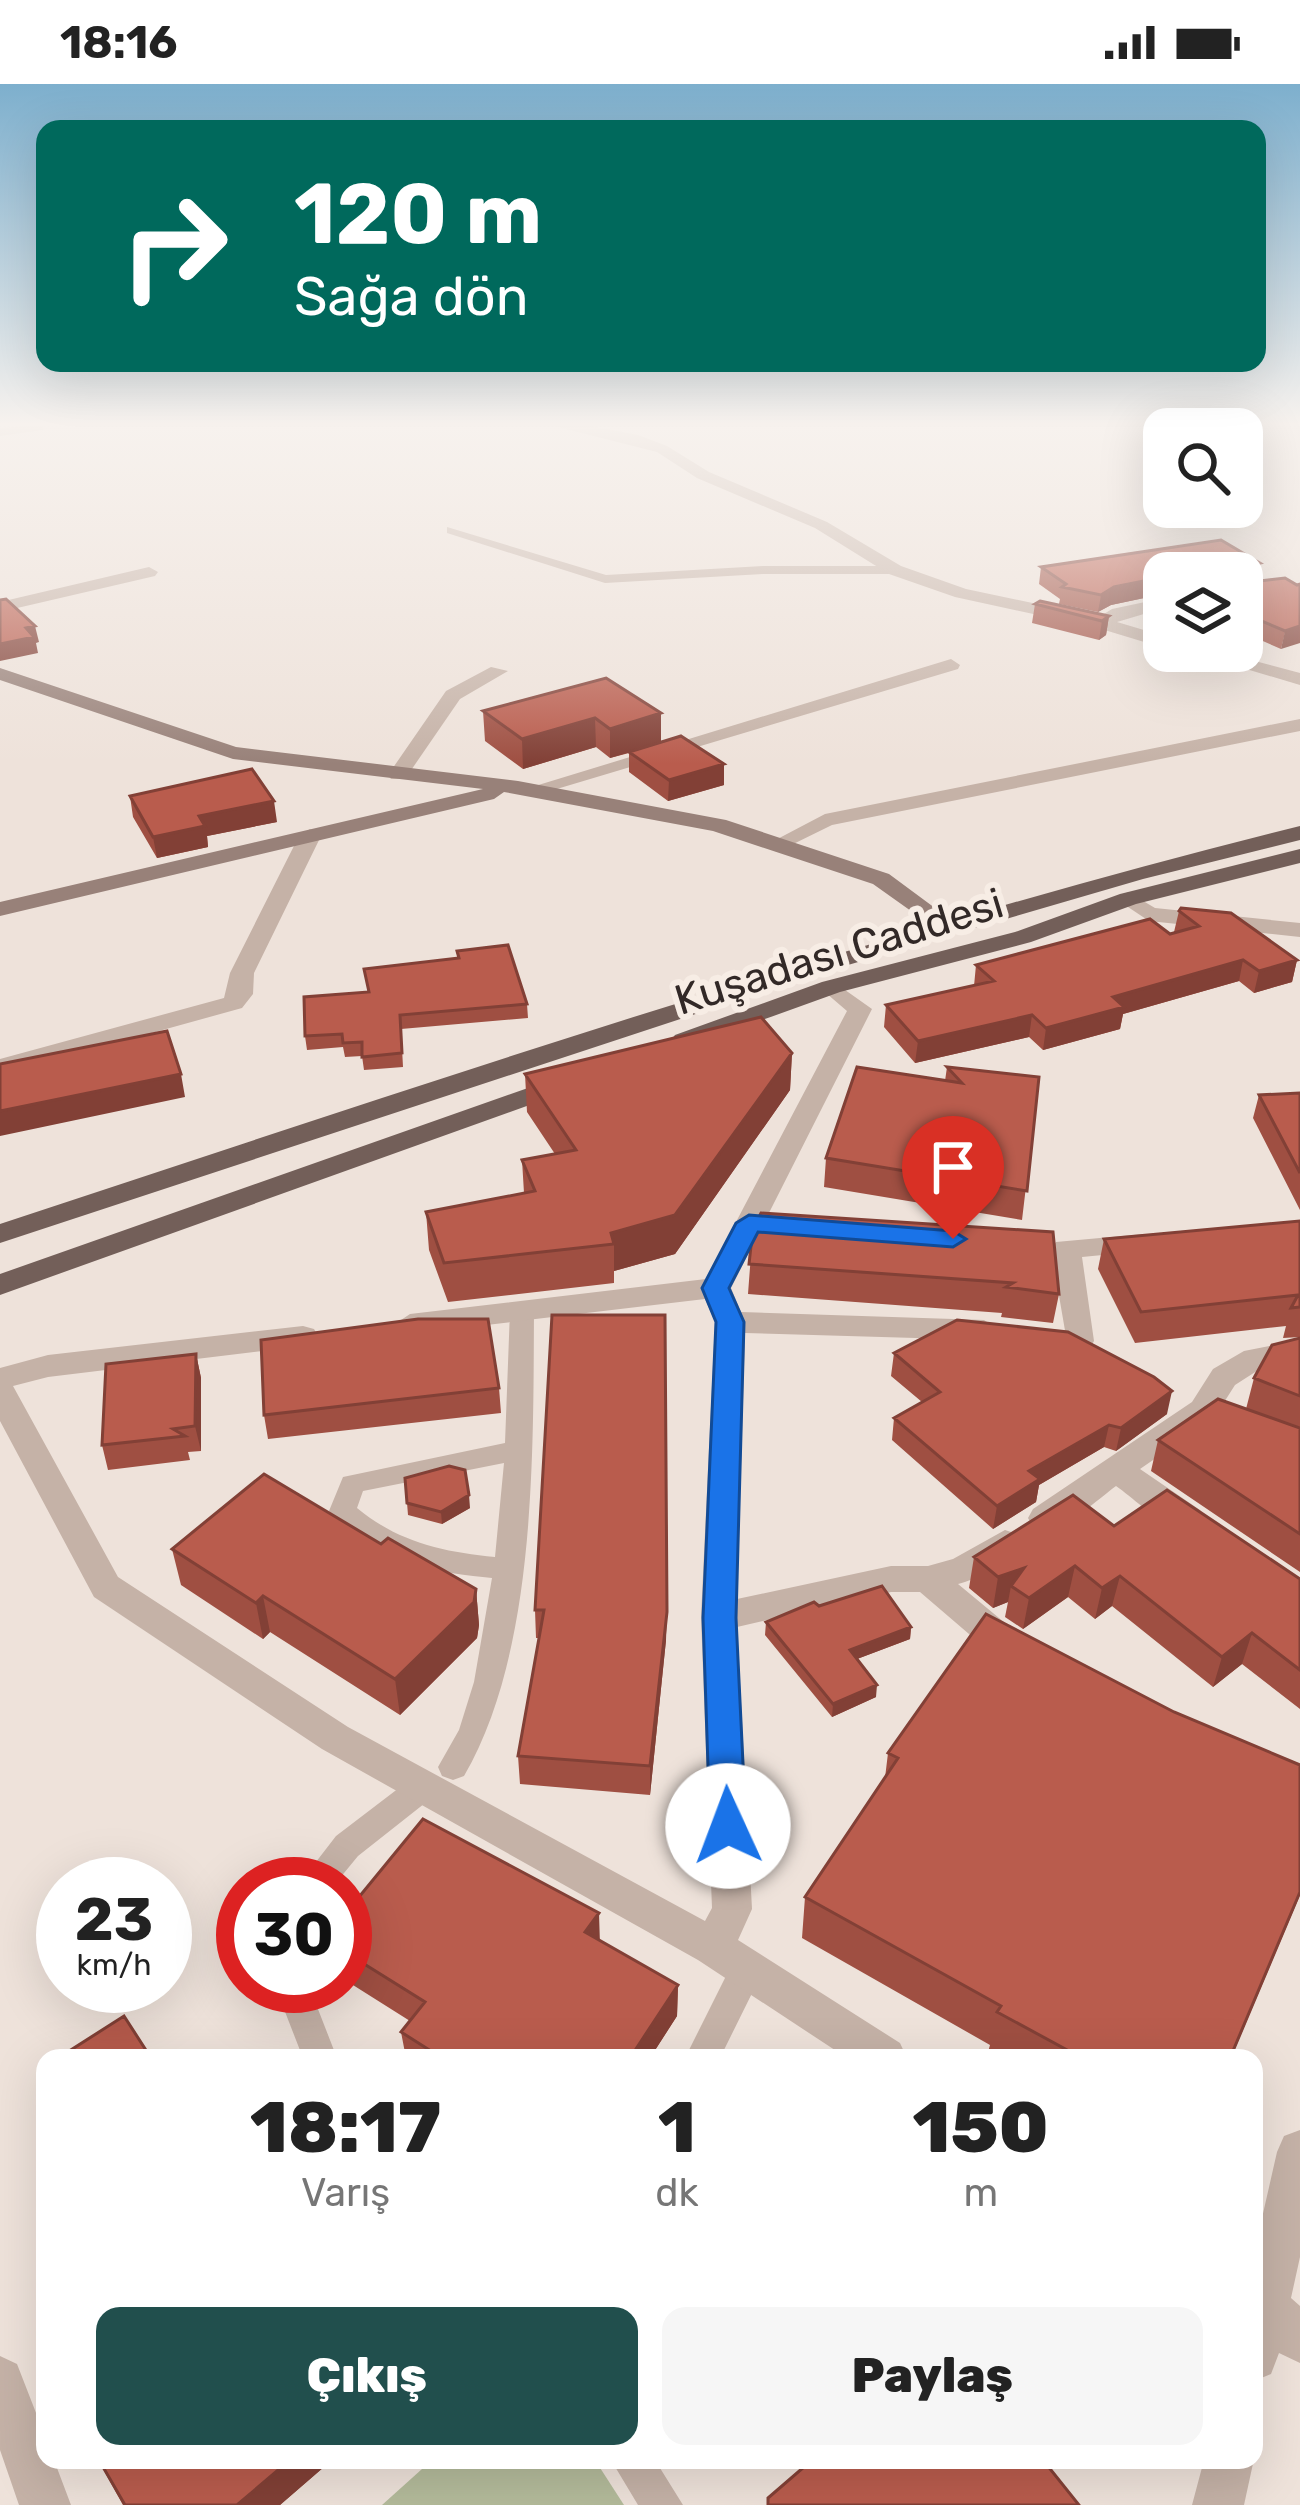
<!DOCTYPE html>
<html lang="tr">
<meta charset="utf-8">
<style>
body{margin:0;font-family:Rubik,sans-serif;background:#f6f6f6;color:#222;height:100vh;display:flex;flex-direction:column;font-size:45px;white-space:nowrap}
*{box-sizing:border-box;margin:0}
p{font-size:39px;color:#767676}
.icon{flex:none;width:66px;height:66px;fill:none;stroke:currentColor;stroke-width:2;stroke-linecap:round;stroke-linejoin:round}
.map{position:relative;flex:1;overflow:hidden}
.drawer{position:absolute;left:36px;top:1965px;width:1227px;height:420px;display:flex;flex-direction:column;background:#fff;border-radius:24px;box-shadow:0 12px 48px #0002}
.drawer>*{flex:none}
.hud{position:absolute;left:36px;top:36px;width:1230px;height:252px;border-radius:24px;box-shadow:0 12px 48px #0002;background:#00695c;color:#fff;overflow:hidden}
.controls{position:absolute;left:1143px;top:324px;display:grid;gap:24px}
.controls a{display:grid;place-items:center;width:120px;height:120px;border-radius:24px;background:#fff;box-shadow:0 12px 48px #0002;font-size:60px}
.speed{position:absolute;left:36px;top:1773px;display:flex;gap:24px;font-size:60px;font-weight:700;text-align:center}
.speed>*{display:grid;place-content:center;width:156px;height:156px;border-radius:50%;background:#fff;box-shadow:0 12px 48px #0002;line-height:1}
.speed small{font-size:30px;font-weight:400}
.speed .limit{border:18px solid #d22;background:#fff;color:#111}
.pin{position:absolute;display:grid;place-items:center;width:102px;height:102px;color:#fff;margin:-123px -51px;border-radius:50% 50% 50% 0;rotate:-45deg;box-shadow:0 0 12px #0007}
.pin .icon{rotate:45deg}
.me{position:absolute;width:132px;margin:-66px;rotate:358deg;stroke-linejoin:round;filter:drop-shadow(0 0 9px #0008)}
.turn{display:flex;align-items:center;gap:42px;height:252px;padding:0 60px;font-size:54px}
.turn .icon{width:156px;height:156px;stroke-width:2.5}
.turn b{display:block;font-size:84px;line-height:102px}
.eta{display:flex;justify-content:space-evenly;align-items:center;height:204px;text-align:center}
.eta b{font-size:72px;font-weight:800;line-height:84px}
.button{display:flex;gap:24px;margin-top:auto;padding:24px 60px}
.button a{flex:1;height:138px;border-radius:24px;background:#214f4d;color:#fff;font-size:48px;font-weight:800;line-height:138px;text-align:center}
.button a+a{background:#f6f6f6;color:#222}
.status{display:flex;justify-content:space-between;align-items:center;height:84px;padding:0 60px;background:#fff;direction:ltr}
.status svg{height:33px;fill:currentColor}
.map>svg:first-child{display:block}
.green{fill:#b4bb9b}
.lines{fill:none;stroke-linecap:round;stroke-linejoin:round}
.lane{fill:#c5b2a7;fill-rule:evenodd}
.street{fill:#c5b2a7;fill-rule:evenodd}
.secondary{fill:#988179;fill-rule:evenodd}
.primary{fill:#735f59;fill-rule:evenodd}
.wall{fill:#9f4f42}
.shaded-wall{fill:#824036}
.building{fill:#b95c4d;stroke:#824036;stroke-width:3}
.route{fill:#1a73e8;stroke:#114b97;stroke-width:3}
.labels{text-anchor:middle;dominant-baseline:central;stroke-width:12;stroke-linejoin:round;paint-order:stroke}
.street-label{font-size:42px;fill:#322927;stroke:#f7ede5}
</style>
<div class="status"><b>18:16</b><svg viewBox="0 0 49 12"><path d="M0 12V9h3v3zM5 12V6h3v6zM10 12V3h3v9zM15 12V0h3v12zM26 1h20v11H26zM47 4h2v5h-2z"/></svg></div>
<div class="map">
<svg width="1300" height="2421" viewBox="0 0 1300 2421">
<rect width="100%" height="100%" fill="#eee2da"/>
<path class="green" d="M 432,2376 L 595,2376 L 624,2421 L 382,2421 Z"/>
<g class="lines">
<path class="lane" d="M 447,443 L 606,491 L 763,482 L 895,482 L 902,486 L 895,490 L 763,490 L 605,499 L 447,449 Z
M 522,1218 L 534,1226 C 533,1369 537,1566 464,1692 L 453,1696 L 442,1692 L 438,1683 L 459,1646 L 474,1598 L 492,1494 C 439,1489 361,1477 329,1427 L 343,1393 L 505,1359 L 510,1226 ZM 504,1379 L 495,1473 C 443,1468 398,1458 357,1424 L 363,1407 Z
M 423,1690 L 434,1694 L 438,1703 L 434,1712 L 358,1772 L 335,1800 L 299,1800 L 336,1752 L 412,1694 Z
M 747,1870 L 759,1874 L 764,1885 L 720,1974 L 685,1974 L 735,1874 Z
M 275,1902 L 309,1902 L 337,1974 L 303,1974 Z
M 611,2376 L 655,2376 L 683,2421 L 638,2421 Z"/>
<path class="street" d="M 44,341 L 43,346 L 0,352 L 0,344 Z
M 550,341 L 585,341 L 638,351 L 667,362 L 709,388 L 827,438 L 901,482 L 966,505 L 1099,533 L 1112,525 L 1164,514 L 1164,524 L 1117,538 L 1164,552 L 1164,564 L 1098,544 L 955,513 L 889,490 L 815,444 L 697,394 L 657,368 Z
M 149,483 L 158,488 L 155,492 L 0,528 L 0,518 Z
M 1186,567 L 1217,567 L 1300,589 L 1300,601 Z
M 951,575 L 960,581 L 958,585 L 540,710 L 526,710 L 522,706 Z
M 491,583 L 508,587 L 460,615 L 405,695 L 391,695 L 388,691 L 446,607 Z
M 1300,635 L 1300,647 L 832,741 L 777,768 L 766,761 L 825,730 Z
M 310,745 L 321,752 L 254,889 L 253,910 L 242,924 L 0,991 L 0,975 L 224,914 L 230,889 L 299,752 Z
M 1128,808 L 1155,824 L 1300,839 L 1300,853 L 1149,837 L 1116,815 Z
M 831,896 L 872,925 L 731,1204 L 741,1228 L 984,1236 L 999,1246 L 984,1256 L 745,1249 L 737,1515 L 891,1482 L 928,1482 L 953,1475 L 1005,1446 L 1017,1450 L 1022,1459 C 1010,1479 980,1494 958,1500 L 1023,1554 L 1028,1564 L 1023,1574 L 1010,1578 L 997,1574 L 920,1508 L 891,1508 L 737,1543 L 752,1825 L 738,1856 L 900,1959 L 907,1974 L 847,1974 L 698,1876 L 322,1665 L 94,1513 L 0,1337 L 0,1284 L 48,1271 L 303,1242 L 314,1245 L 318,1252 L 314,1259 L 303,1262 L 48,1293 L 13,1302 L 118,1493 L 348,1643 L 705,1837 L 712,1824 L 701,1533 L 715,1238 L 705,1215 L 410,1250 L 395,1240 L 410,1230 L 706,1195 L 847,927 L 819,903 Z
M 1144,1150 L 1154,1152 L 1159,1159 L 1154,1166 L 1082,1173 L 1094,1257 L 1090,1264 L 1068,1264 L 1051,1165 L 1056,1158 Z
M 1300,1256 L 1300,1278 L 1263,1283 L 1235,1301 L 1214,1334 L 1140,1385 L 1200,1426 L 1205,1435 L 1200,1444 C 1171,1453 1139,1418 1116,1402 C 1094,1418 1061,1452 1033,1443 L 1028,1434 L 1033,1425 L 1192,1318 L 1213,1285 L 1244,1267 Z
M 1300,2046 L 1300,2173 L 1291,2214 L 1300,2222 L 1300,2279 L 1279,2269 L 1271,2290 L 1254,2297 L 1254,2169 L 1277,2068 L 1284,2052 Z
M 0,2272 L 17,2280 L 45,2352 L 45,2376 L 54,2376 L 71,2421 L 19,2421 L 0,2366 Z
M 1204,2376 L 1254,2375 L 1244,2421 L 1192,2421 Z"/>
<path class="secondary" d="M 0,584 L 236,663 L 518,697 L 726,736 L 889,790 L 962,844 L 950,851 L 942,849 L 873,800 L 713,747 L 504,708 L 494,715 L 0,832 L 0,818 L 483,705 L 233,675 L 0,596 Z"/>
<path class="primary" d="M 1300,742 L 1300,756 L 1143,795 L 817,890 L 0,1159 L 0,1140 C 431,998 859,852 1300,742 Z
M 1300,765 L 1300,779 L 1136,820 L 1031,858 L 840,908 L 693,961 L 684,964 L 671,956 L 675,951 L 822,898 L 1015,848 L 1120,810 Z
M 565,991 L 574,993 L 578,999 L 574,1005 L 0,1211 L 0,1190 Z"/>
</g>
<path class="wall" d="M 1260,479 L 1256,496 L 1243,499 L 1297,501 L 1281,565 L 1242,548 L 1242,489 L 1164,489 L 1164,512 L 1163,510 L 1111,521 L 1098,528 L 1059,520 L 1060,515 L 1039,500 L 1041,483 Z
M 1035,520 L 1109,532 L 1106,551 L 1099,556 L 1032,539 Z
M 606,594 L 661,658 L 724,680 L 724,701 L 668,717 L 629,688 L 629,669 L 610,674 L 596,663 L 523,685 L 485,657 L 483,627 Z
M 130,712 L 277,738 L 207,752 L 208,763 L 157,774 L 133,733 Z
M 1179,827 L 1297,876 L 1292,898 L 1254,909 L 1239,897 L 1123,930 L 1120,945 L 1043,966 L 1029,953 L 915,979 L 884,943 L 886,921 L 974,902 L 976,881 L 1170,850 L 1174,848 Z
M 457,867 L 527,920 L 528,934 L 401,945 L 403,983 L 364,986 L 362,972 L 345,973 L 343,963 L 307,966 L 305,952 L 368,908 L 364,885 L 457,874 Z
M 792,969 L 790,1006 L 675,1170 L 614,1187 L 614,1199 L 448,1218 L 429,1166 L 426,1128 L 524,1109 L 522,1076 L 555,1070 L 527,1028 L 525,990 Z
M 947,983 L 1039,993 L 1022,1136 L 824,1103 L 826,1074 L 945,997 Z
M 1300,1009 L 1300,1126 L 1253,1034 L 1259,1011 Z
M 1300,1137 L 1300,1253 L 1283,1254 L 1286,1242 L 1135,1259 L 1098,1185 L 1104,1155 Z
M 753,1144 L 1059,1210 L 1053,1239 L 1001,1233 L 1002,1229 L 748,1210 Z
M 552,1231 L 666,1556 L 650,1711 L 520,1700 L 518,1672 L 539,1554 L 536,1554 L 535,1526 Z
M 1300,1254 L 1300,1488 L 1151,1387 L 1158,1356 L 1246,1325 L 1254,1294 Z
M 894,1269 L 1167,1330 L 1116,1367 L 1104,1363 L 1039,1401 L 1036,1418 L 993,1445 L 892,1356 L 894,1334 L 922,1318 L 891,1292 Z
M 196,1270 L 201,1294 L 201,1367 L 188,1368 L 190,1376 L 108,1386 L 102,1361 Z
M 499,1304 L 501,1329 L 268,1355 L 264,1331 Z
M 405,1394 L 470,1424 L 442,1440 L 408,1431 Z
M 1114,1442 L 1300,1495 L 1300,1625 L 1242,1580 L 1213,1603 L 1112,1522 L 1095,1535 L 1068,1513 L 1023,1545 L 1005,1533 L 1008,1518 L 993,1524 L 969,1504 L 974,1473 Z
M 381,1460 L 476,1505 L 479,1541 L 477,1554 L 400,1631 L 270,1548 L 263,1555 L 181,1501 L 172,1465 Z
M 819,1522 L 911,1543 L 910,1555 L 857,1575 L 876,1613 L 832,1633 L 765,1551 L 766,1538 Z
M 888,1669 L 1300,1811 L 1231,1974 L 999,1974 L 988,1968 L 990,1961 L 802,1854 L 805,1813 L 885,1694 Z
M 345,1830 L 600,1856 L 678,1901 L 677,1932 L 650,1974 L 406,1974 L 401,1948 L 410,1937 L 345,1896 Z
M 98,2376 L 332,2376 L 280,2421 L 123,2421 Z"/>
<path class="shaded-wall" d="M 1260,479 L 1256,496 L 1242,499 L 1242,483 Z
M 1164,493 L 1163,510 L 1111,521 L 1098,528 L 1101,511 L 1114,503 Z
M 1109,532 L 1106,551 L 1099,556 L 1102,537 Z
M 35,542 L 39,558 L 36,559 L 38,569 L 0,577 L 0,560 L 26,544 Z
M 1300,542 L 1300,559 L 1281,565 L 1285,547 Z
M 661,629 L 661,659 L 610,674 L 610,645 Z
M 595,634 L 596,663 L 523,685 L 522,655 Z
M 724,680 L 724,701 L 668,717 L 669,696 Z
M 274,717 L 277,738 L 207,752 L 208,763 L 157,774 L 153,753 L 199,732 Z
M 1243,876 L 1239,897 L 1123,930 L 1120,945 L 1043,966 L 1046,944 L 1113,913 Z
M 1297,876 L 1292,898 L 1254,909 L 1259,887 Z
M 1032,931 L 1029,953 L 915,979 L 918,957 Z
M 792,969 L 790,1006 L 675,1170 L 614,1187 L 614,1160 L 611,1149 Z
M 181,990 L 185,1013 L 0,1052 L 0,1027 Z
M 196,1270 L 201,1294 L 201,1367 L 195,1342 Z
M 1172,1307 L 1167,1330 L 1116,1367 L 1121,1344 Z
M 1109,1341 L 1104,1363 L 1039,1401 L 1036,1418 L 993,1445 L 997,1422 L 1029,1387 Z
M 469,1411 L 470,1424 L 442,1440 L 441,1428 Z
M 1075,1482 L 1068,1513 L 1023,1545 L 1029,1514 Z
M 1024,1484 L 1011,1502 L 1008,1518 L 993,1524 L 998,1493 Z
M 1120,1492 L 1112,1522 L 1095,1535 L 1102,1504 Z
M 476,1505 L 479,1541 L 477,1554 L 400,1631 L 395,1595 Z
M 263,1512 L 270,1548 L 263,1555 L 256,1519 Z
M 667,1528 L 666,1556 L 650,1711 L 650,1682 Z
M 911,1543 L 910,1555 L 849,1578 L 850,1566 Z
M 1252,1549 L 1242,1580 L 1213,1603 L 1222,1573 Z
M 877,1601 L 876,1613 L 832,1633 L 833,1620 Z
M 599,1829 L 600,1861 L 585,1848 Z
M 678,1901 L 677,1932 L 650,1974 L 630,1974 Z
M 290,2376 L 332,2376 L 280,2421 L 237,2421 Z"/>
<path class="building" d="M 1221,456 L 1260,479 L 1242,483 L 1243,499 L 1285,494 L 1297,501 L 1300,500 L 1300,542 L 1285,547 L 1245,530 L 1242,530 L 1242,489 L 1164,489 L 1164,493 L 1114,503 L 1101,511 L 1062,503 L 1066,500 L 1041,483 Z
M 6,515 L 35,542 L 26,544 L 34,553 L 0,560 L 0,516 Z
M 1040,517 L 1109,532 L 1102,537 L 1035,520 Z
M 606,594 L 661,629 L 610,645 L 595,634 L 522,655 L 483,627 Z
M 681,652 L 724,680 L 669,696 L 629,668 Z
M 252,685 L 274,717 L 199,732 L 205,742 L 153,753 L 130,712 Z
M 1181,824 L 1231,829 L 1297,876 L 1259,887 L 1243,876 L 1113,913 L 1124,923 L 1046,944 L 1032,931 L 918,957 L 886,921 L 994,897 L 976,881 L 1150,835 L 1170,850 L 1199,842 L 1179,827 Z
M 508,861 L 527,920 L 400,931 L 402,969 L 362,973 L 362,958 L 343,959 L 342,950 L 305,952 L 304,913 L 369,908 L 364,885 L 459,874 L 457,867 Z
M 761,933 L 792,969 L 675,1131 L 611,1149 L 614,1160 L 444,1179 L 426,1128 L 535,1107 L 522,1076 L 576,1066 L 525,990 Z
M 167,947 L 181,990 L 0,1027 L 0,980 Z
M 857,983 L 962,999 L 947,983 L 1039,993 L 1027,1107 L 826,1074 Z
M 1300,1009 L 1300,1089 L 1259,1011 Z
M 761,1129 L 1053,1148 L 1059,1210 L 1006,1203 L 1013,1199 L 749,1180 L 753,1144 Z
M 1300,1137 L 1300,1223 L 1291,1224 L 1298,1211 L 1141,1228 L 1104,1155 Z
M 552,1231 L 665,1231 L 667,1528 L 650,1682 L 518,1672 L 544,1526 L 535,1526 Z
M 418,1235 L 488,1235 L 499,1304 L 264,1331 L 261,1256 Z
M 957,1236 L 1068,1248 L 1154,1293 L 1172,1307 L 1121,1344 L 1109,1341 L 1029,1387 L 1040,1395 L 997,1422 L 894,1334 L 940,1308 L 894,1269 Z
M 1300,1254 L 1300,1312 L 1254,1294 L 1272,1261 Z
M 196,1270 L 195,1342 L 173,1345 L 185,1352 L 102,1361 L 106,1280 Z
M 1218,1315 L 1300,1344 L 1300,1450 L 1158,1356 Z
M 449,1382 L 465,1386 L 469,1411 L 441,1428 L 407,1419 L 405,1394 Z
M 264,1390 L 381,1460 L 388,1454 L 476,1505 L 474,1518 L 395,1595 L 263,1512 L 256,1519 L 172,1465 Z
M 1167,1406 L 1300,1495 L 1300,1586 L 1252,1549 L 1222,1573 L 1120,1492 L 1102,1504 L 1075,1482 L 1029,1514 L 1011,1502 L 1024,1484 L 998,1493 L 974,1473 L 1073,1411 L 1114,1442 Z
M 882,1502 L 911,1543 L 850,1566 L 877,1601 L 833,1620 L 766,1538 L 814,1518 L 819,1522 Z
M 986,1530 L 1174,1628 L 1300,1681 L 1300,1808 L 1230,1974 L 1082,1974 L 997,1928 L 1001,1922 L 805,1813 L 898,1674 L 888,1669 Z
M 423,1735 L 599,1829 L 585,1848 L 678,1901 L 630,1974 L 442,1974 L 401,1948 L 425,1918 L 345,1868 L 345,1830 Z
M 124,1932 L 151,1974 L 65,1974 L 63,1971 Z
M 99,2376 L 290,2376 L 237,2421 L 125,2421 Z
M 812,2376 L 1043,2376 L 1079,2421 L 768,2421 L 768,2414 Z"/>
<linearGradient id="sky" x2="0" y2="1"><stop stop-color="#7dafcd"/><stop offset="0.5" stop-color="#f7f2ee"/><stop offset="1" stop-color="#f7f2ee" stop-opacity="0"/></linearGradient>
<rect width="1300" height="680" fill="url(#sky)"/>
<path class="route" d="M 749,1131 L 953,1147 L 966,1155 L 953,1163 L 758,1148 L 729,1204 L 744,1238 L 736,1534 L 746,1742 L 741,1753 L 728,1757 L 715,1753 L 710,1742 L 703,1534 L 716,1238 L 702,1204 L 736,1139 Z"/>
<g class="labels">
<g class="street-label">
<text transform="translate(839 868) rotate(-17)">Kuşadası Caddesi</text>
</g>
</g>
</svg>
<div class="controls">
<a><svg class="icon" aria-label="search" viewBox="0 0 24 24"><circle cx="10" cy="10" r="6"/><path d="M15 15l6 6"/></svg></a>
<a><svg class="icon" aria-label="layers" viewBox="0 0 24 24"><path d="M12 4l9 5-9 5-9-5zM3 14l9 5 9-5"/></svg></a>
</div>
<div class="speed"><div>23<small>km/h</small></div><div class="limit">30</div></div>
<div class="pin" style="left:953px;top:1155px;background:#d93025"><svg class="icon" aria-label="arrive" viewBox="0 0 24 24"><path d="M6 21V4h12l-3 4 3 4H6"/></svg></div>
<svg class="me" style="left:728px;top:1742px" viewBox="-20 -20 40 40"><circle r="19" fill="#fff"/><path d="M0-13L10 11 0 6-10 11z" fill="#1a73e8"/></svg>
<div class="hud">
<div class="turn"><svg class="icon" aria-label="right" viewBox="0 0 24 24"><path d="M7 20v-9h11M14 6l5 5-5 5"/></svg><div><b>120 m</b>Sağa dön</div></div>
</div>
<section class="drawer">
<div class="eta">
<div><b>18:17</b><p>Varış</p></div>
<div><b>1</b><p>dk</p></div>
<div><b>150</b><p>m</p></div>
</div>
<div class="button"><a>Çıkış</a><a>Paylaş</a></div>
</section>
</div>
